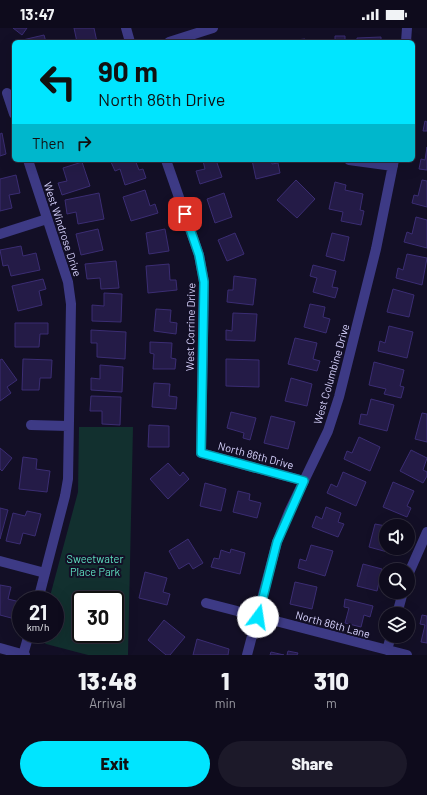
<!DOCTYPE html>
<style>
body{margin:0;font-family:Barlow,sans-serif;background:#1c1929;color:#f1f3f6;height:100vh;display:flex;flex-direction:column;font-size:15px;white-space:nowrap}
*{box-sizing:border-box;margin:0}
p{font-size:13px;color:#9b9ba3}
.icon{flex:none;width:22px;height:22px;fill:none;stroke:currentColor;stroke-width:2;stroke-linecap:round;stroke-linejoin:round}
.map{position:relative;height:627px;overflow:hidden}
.drawer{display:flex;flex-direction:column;background:#0e0b1c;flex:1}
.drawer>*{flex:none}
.hud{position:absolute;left:12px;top:12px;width:403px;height:122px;border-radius:6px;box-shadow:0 4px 16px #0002,0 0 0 1px #2e2b3b;background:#00e5ff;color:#111;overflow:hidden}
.controls{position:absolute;left:379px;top:491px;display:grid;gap:8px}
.controls a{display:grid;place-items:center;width:36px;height:36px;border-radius:50%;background:#0e0b1c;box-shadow:0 4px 16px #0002,0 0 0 1px #2e2b3b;font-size:20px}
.speed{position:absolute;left:12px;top:563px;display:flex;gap:8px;font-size:20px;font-weight:700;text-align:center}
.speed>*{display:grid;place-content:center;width:52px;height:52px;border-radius:50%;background:#0e0b1c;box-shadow:0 4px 16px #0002,0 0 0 1px #2e2b3b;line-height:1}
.speed small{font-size:10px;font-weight:400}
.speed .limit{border:2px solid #111;border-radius:6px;background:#fff;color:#111}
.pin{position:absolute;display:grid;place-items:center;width:34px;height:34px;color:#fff;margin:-17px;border-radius:8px;box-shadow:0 2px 6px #0006}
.me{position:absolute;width:44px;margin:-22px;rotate:14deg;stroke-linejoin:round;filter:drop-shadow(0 0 3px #0008)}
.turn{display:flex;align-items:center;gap:14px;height:84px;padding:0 20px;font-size:18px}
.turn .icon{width:52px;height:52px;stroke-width:2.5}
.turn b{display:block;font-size:28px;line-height:34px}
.then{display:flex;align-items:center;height:38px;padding:0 20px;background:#0003;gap:8px;font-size:15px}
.eta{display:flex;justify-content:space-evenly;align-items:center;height:68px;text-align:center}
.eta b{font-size:24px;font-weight:800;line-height:28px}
.cta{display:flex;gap:8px;margin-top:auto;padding:8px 20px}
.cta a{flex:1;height:46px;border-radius:24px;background:#00e5ff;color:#111;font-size:16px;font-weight:800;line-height:46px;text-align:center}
.cta a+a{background:#1c1929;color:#f1f3f6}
.status{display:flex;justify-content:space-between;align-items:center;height:28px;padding:0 20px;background:#0e0b1c;direction:ltr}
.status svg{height:11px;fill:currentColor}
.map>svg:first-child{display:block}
.green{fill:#12302f;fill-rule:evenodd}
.building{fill:#241b47;stroke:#3b2d73}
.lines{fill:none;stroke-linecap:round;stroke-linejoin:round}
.minor{stroke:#3d3a85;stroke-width:10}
.route-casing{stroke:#0095a6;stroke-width:10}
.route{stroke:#00e5ff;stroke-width:7}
.labels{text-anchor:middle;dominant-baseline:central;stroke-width:4;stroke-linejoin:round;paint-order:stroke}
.street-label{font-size:11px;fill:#d9d4ff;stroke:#130f26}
.park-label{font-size:11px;fill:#5fe0c0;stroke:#130f26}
</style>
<div class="status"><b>13:47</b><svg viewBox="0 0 49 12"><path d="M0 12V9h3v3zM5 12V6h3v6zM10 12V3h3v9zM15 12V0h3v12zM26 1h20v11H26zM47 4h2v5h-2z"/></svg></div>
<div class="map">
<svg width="427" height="627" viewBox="0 0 427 627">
<rect width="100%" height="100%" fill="#130f26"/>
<path class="green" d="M 79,399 L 133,399 L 128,627 L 88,627 L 46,616 L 41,612 L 40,606 L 55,606 L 55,572 L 49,572 L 78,464 ZM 81,572 L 115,572 L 115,606 L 81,606 Z"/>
<path class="building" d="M 13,0 L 27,0 L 22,7 Z
M 74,0 L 94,0 L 97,14 L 77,14 Z
M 44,7 L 46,14 L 14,14 Z
M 335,8 L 345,8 L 345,14 L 318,14 L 335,14 Z
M 381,9 L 381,14 L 357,14 L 357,10 Z
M 305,11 L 306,14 L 296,14 L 296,12 Z
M 425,93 L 427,94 L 427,103 L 423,103 Z
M 2,105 L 6,126 L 0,128 L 0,106 Z
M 427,119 L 427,142 L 419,141 L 421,131 L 425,132 Z
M 116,132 L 135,132 L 139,142 L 143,141 L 146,150 L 125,157 L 120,141 L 115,143 L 111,134 Z
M 207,132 L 216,132 L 222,149 L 200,156 L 196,143 L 205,141 L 203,133 Z
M 252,132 L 271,132 L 272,136 L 278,135 L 280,145 L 256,151 Z
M 82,134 L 90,158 L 62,167 L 58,155 L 67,153 L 63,140 Z
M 16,147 L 20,165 L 9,167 L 12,180 L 0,183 L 0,151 Z
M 296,152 L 315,171 L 297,190 L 277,172 Z
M 422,152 L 427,153 L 427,179 L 412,175 L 414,167 L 418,168 Z
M 335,154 L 346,157 L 345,162 L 363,166 L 360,182 L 364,183 L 361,197 L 341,193 L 343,184 L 329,181 Z
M 145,162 L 150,178 L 155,176 L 158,185 L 131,193 L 123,169 Z
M 99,165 L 104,191 L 78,196 L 76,184 L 67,186 L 65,172 Z
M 224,165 L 232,189 L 215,195 L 207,171 Z
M 416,189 L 427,192 L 427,220 L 404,214 L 407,204 L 412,206 Z
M 98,201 L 103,222 L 81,227 L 76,206 Z
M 165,201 L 169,223 L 149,226 L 146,205 Z
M 235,205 L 244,226 L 227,233 L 218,212 Z
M 332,205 L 349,209 L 344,233 L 326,228 Z
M 21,218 L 23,228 L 36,225 L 40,242 L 11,248 L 8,237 L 3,238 L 0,222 Z
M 407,226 L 427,230 L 422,257 L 396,250 L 398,240 L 403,242 Z
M 116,233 L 119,260 L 101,261 L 100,250 L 87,251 L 85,236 Z
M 169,236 L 170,252 L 176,252 L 177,262 L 148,265 L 146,238 Z
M 313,237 L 336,243 L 332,259 L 338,260 L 335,270 L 313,264 L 317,250 L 310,248 Z
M 234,248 L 256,251 L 253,277 L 227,274 L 228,262 L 233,262 Z
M 43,251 L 46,261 L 39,263 L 42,277 L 18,283 L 12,258 Z
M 393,261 L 414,267 L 409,289 L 387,284 Z
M 104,265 L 122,266 L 121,294 L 92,293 L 92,277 L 104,278 Z
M 310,276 L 325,279 L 323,289 L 330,291 L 326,305 L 304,299 Z
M 156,281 L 171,282 L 170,294 L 177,295 L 176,306 L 154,303 Z
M 233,285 L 257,286 L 255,313 L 226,312 L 226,302 L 232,303 Z
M 15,295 L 48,295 L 48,306 L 40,306 L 39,319 L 15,319 Z
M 389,298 L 413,304 L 407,330 L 378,323 L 380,313 L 385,315 Z
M 91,302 L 126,304 L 125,331 L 97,329 L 97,315 L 91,315 Z
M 295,310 L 317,315 L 313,331 L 320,333 L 317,343 L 288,336 Z
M 150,314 L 172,315 L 171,330 L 176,331 L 175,341 L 153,341 L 154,326 L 150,325 Z
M 2,331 L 17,352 L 7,359 L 11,365 L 0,373 L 0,332 Z
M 23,331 L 52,332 L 51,350 L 40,350 L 39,362 L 22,362 Z
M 226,331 L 259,332 L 259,359 L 226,358 Z
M 374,334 L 404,342 L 400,358 L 404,359 L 401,370 L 384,366 L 386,361 L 369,357 Z
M 100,337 L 123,339 L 122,364 L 91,362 L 91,350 L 100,351 Z
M 291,350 L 312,356 L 307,378 L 285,373 Z
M 154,355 L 170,356 L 169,368 L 177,369 L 176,381 L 152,379 Z
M 91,368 L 121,369 L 120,397 L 102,396 L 102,383 L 90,383 Z
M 371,371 L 394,377 L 387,403 L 359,396 L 361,386 L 367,387 Z
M 231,384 L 256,390 L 250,412 L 243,410 L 244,405 L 227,400 Z
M 422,385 L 427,386 L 427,414 L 415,411 Z
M 271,388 L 295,394 L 288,421 L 264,415 Z
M 149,397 L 169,398 L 169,419 L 148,419 Z
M 359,409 L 380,419 L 370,443 L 344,431 L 347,423 L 352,425 Z
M 0,420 L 12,430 L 2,443 L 0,441 Z
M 411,422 L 427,430 L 423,442 L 427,444 L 427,448 L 423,455 L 400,443 Z
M 23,429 L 37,431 L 36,441 L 50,443 L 47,464 L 19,461 Z
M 168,435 L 180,448 L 183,444 L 189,451 L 168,471 L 150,451 Z
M 343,444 L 366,454 L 356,478 L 327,465 L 331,456 L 337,459 Z
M 393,454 L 414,463 L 407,478 L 411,480 L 407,489 L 383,479 Z
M 205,455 L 226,461 L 221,483 L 200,478 Z
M 238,463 L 250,466 L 249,472 L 261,475 L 257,490 L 233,484 Z
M 326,479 L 341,485 L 338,494 L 344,496 L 338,509 L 312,499 L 316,488 L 322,491 Z
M 0,480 L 8,482 L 0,511 Z
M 27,483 L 41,486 L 35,508 L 23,505 L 20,516 L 6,513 L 13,485 L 25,488 Z
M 375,496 L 386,498 L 386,520 L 392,520 L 391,525 L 369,519 Z
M 188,511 L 203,535 L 193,541 L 189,535 L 179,541 L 169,523 Z
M 311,517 L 333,523 L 325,548 L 298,540 L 300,531 L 306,533 Z
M 231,521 L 245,525 L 240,546 L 211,539 L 214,530 L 219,531 L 221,522 L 230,525 Z
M 363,536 L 382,541 L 377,563 L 357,558 Z
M 145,544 L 167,550 L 163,564 L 170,566 L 167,577 L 139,570 Z
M 295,554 L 317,559 L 312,581 L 290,576 Z
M 0,557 L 11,559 L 8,571 L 20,574 L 15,591 L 0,587 Z
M 345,571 L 373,578 L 370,589 L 364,587 L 361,599 L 345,595 L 349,580 L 344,579 Z
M 422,587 L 427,588 L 427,615 L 421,614 L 425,597 L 420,596 Z
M 164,592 L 185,609 L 170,627 L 166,627 L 148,612 Z
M 197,611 L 229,621 L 228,627 L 193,627 Z
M 288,623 L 298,625 L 297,627 L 287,627 Z
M 271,624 L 284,627 L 270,627 Z"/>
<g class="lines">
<path class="minor" d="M 126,0 L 130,14
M 169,14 L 213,0
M 406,14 L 407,0
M 7,65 L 14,86
M 28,132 L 68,254 L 71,276 L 68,451 L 65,468 L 38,572
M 166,132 L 199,227 L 204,254 L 201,425 L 304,453
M 349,132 L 393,138
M 0,206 L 47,191
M 31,397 L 68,398
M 0,533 L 45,545
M 408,547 L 427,504
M 206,575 L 407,627
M 397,586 L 403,564
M 0,620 L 25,627
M 387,622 L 391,608
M 23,627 L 29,606
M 247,627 L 277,514 L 289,484 L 328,403 L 339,369 L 376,221 L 394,132"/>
</g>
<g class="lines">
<g class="route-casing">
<path id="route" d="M 185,186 L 199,227 L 204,254 L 201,425 L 304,453 L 277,514 L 258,589"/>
</g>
<use href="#route" class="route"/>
</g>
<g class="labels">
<g class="street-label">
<text transform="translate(63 201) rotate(72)">West Windrose Drive</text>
<text transform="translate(190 299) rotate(-89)">West Corrine Drive</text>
<text transform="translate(331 346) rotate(-74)">West Columbine Drive</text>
<text transform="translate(256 427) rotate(15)">North 86th Drive</text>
<text transform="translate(333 596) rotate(15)">North 86th Lane</text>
</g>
<g class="park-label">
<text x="95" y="530">Sweetwater<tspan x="95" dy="13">Place Park</tspan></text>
</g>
</g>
</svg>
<div class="controls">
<a><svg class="icon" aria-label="sound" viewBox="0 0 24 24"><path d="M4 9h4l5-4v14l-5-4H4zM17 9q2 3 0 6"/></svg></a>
<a><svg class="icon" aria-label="search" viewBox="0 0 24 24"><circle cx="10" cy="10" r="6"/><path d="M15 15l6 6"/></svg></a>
<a><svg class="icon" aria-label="layers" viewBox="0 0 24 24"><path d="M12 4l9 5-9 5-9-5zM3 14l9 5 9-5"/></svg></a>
</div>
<div class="speed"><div>21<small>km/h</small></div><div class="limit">30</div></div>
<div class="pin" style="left:185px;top:186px;background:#d93025"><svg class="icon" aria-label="arrive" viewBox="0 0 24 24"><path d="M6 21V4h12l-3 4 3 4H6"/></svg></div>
<svg class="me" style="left:258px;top:589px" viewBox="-20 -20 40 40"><circle r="19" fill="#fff"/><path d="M0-13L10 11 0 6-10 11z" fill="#00e5ff"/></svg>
<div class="hud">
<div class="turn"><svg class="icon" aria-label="left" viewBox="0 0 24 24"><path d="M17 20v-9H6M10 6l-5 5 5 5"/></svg><div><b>90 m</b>North 86th Drive</div></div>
<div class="then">Then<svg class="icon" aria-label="right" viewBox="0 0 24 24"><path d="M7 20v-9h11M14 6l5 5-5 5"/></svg></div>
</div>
</div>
<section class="drawer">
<div class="eta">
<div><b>13:48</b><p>Arrival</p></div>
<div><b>1</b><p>min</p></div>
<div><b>310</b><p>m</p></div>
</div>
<div class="cta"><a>Exit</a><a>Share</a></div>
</section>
